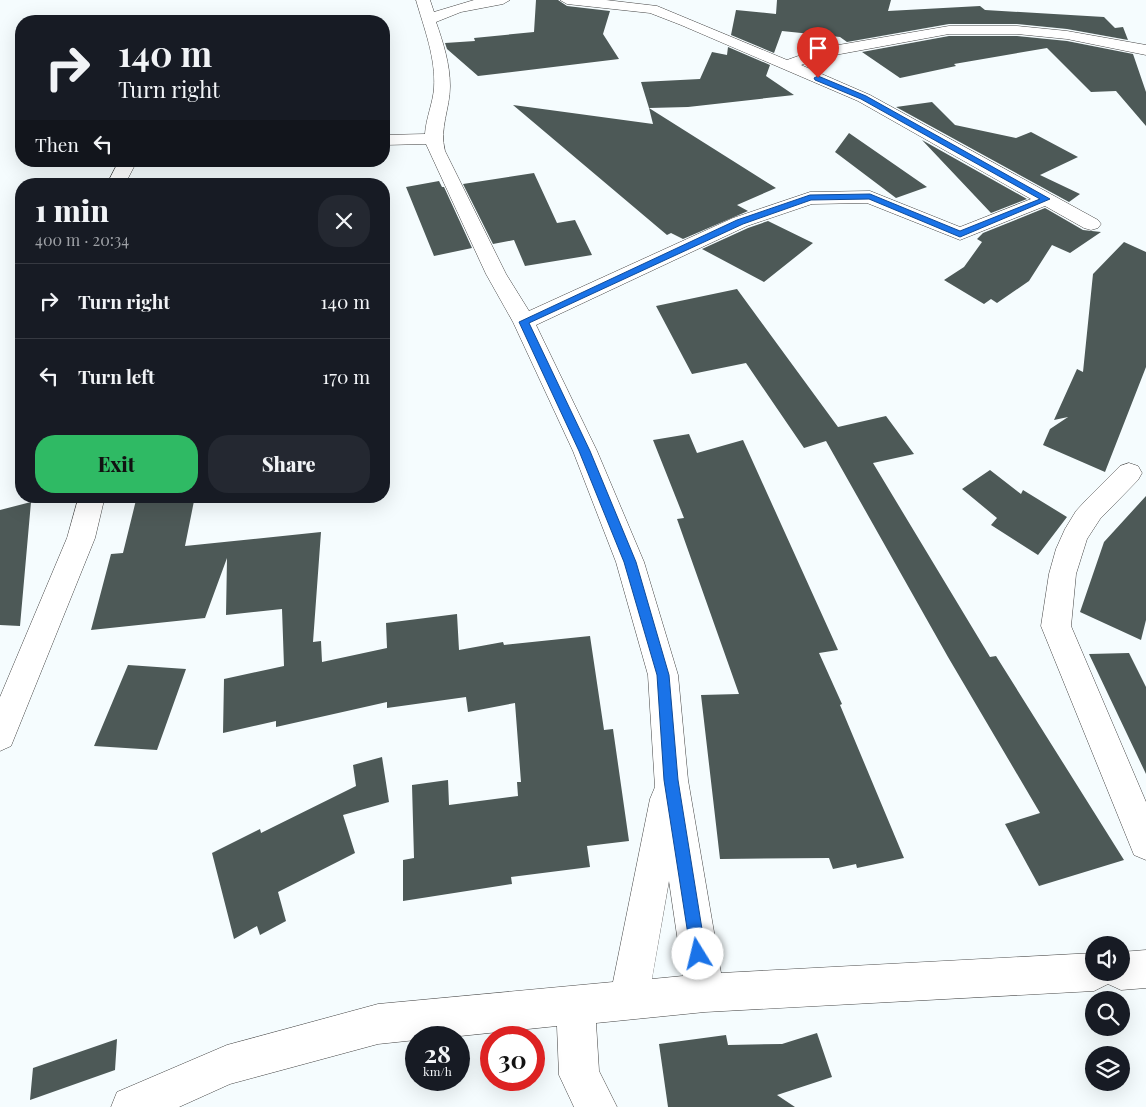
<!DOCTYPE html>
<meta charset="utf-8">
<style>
body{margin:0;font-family:"Playfair Display",serif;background:#242831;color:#f1f3f6;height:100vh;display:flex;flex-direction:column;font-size:19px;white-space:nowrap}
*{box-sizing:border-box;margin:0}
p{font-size:16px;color:#9ea1a6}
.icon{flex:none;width:28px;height:28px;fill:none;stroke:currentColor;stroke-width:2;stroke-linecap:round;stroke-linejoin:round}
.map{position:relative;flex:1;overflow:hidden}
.details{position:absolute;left:15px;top:178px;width:375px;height:325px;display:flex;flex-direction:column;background:#171b24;border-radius:20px;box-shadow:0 5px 20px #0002}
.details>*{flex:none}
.banner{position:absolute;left:15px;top:15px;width:375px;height:152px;border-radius:20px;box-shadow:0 5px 20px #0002;background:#171b24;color:#f1f3f6;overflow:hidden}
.controls{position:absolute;left:1085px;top:936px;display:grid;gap:10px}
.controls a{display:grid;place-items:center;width:45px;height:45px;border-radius:50%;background:#171b24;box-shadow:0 5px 20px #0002;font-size:25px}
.speed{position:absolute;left:405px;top:1026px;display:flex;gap:10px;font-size:25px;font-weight:700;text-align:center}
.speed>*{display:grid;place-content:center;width:65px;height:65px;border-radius:50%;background:#171b24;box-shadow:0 5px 20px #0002;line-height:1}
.speed small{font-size:12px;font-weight:400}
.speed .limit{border:8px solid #d22;background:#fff;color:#111}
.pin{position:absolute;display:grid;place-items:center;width:42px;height:42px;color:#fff;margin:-51px -21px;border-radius:50% 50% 50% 0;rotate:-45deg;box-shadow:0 0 5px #0007}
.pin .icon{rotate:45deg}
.me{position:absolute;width:55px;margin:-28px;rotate:351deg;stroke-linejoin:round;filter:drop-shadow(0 0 4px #0008)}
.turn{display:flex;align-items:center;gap:18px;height:105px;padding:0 20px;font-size:22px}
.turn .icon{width:65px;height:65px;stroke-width:2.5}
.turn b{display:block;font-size:35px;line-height:42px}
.then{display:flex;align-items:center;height:48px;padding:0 20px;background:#0003;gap:10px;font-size:19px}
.round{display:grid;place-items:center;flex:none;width:52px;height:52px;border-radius:20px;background:#242831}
.head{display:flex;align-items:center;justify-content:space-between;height:85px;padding:0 20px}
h1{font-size:30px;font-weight:800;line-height:38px}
.primary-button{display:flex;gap:10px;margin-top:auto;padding:10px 20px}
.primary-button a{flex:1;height:58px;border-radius:20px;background:#2fba64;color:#111;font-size:20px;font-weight:800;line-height:58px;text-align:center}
.primary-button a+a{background:#242831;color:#f1f3f6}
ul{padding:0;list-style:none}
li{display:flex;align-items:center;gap:15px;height:75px;padding:0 20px;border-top:1px solid #363941}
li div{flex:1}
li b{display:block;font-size:19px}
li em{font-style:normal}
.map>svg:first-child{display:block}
.building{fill:#4d5957}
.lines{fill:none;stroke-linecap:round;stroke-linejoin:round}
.minor-casing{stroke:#444;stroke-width:1}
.minor{fill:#fff;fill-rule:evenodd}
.route{fill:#1a73e8;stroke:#114b97}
</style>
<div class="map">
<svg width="1146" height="1107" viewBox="0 0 1146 1107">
<rect width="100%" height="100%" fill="#f5fcfe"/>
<path class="building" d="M 536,0 L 558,0 L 567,6 L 610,11 L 603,34 L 619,59 L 478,76 L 447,49 L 445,43 L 475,41 L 474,38 L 534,32 Z
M 777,0 L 891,0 L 888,11 L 980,6 L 985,10 L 1104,17 L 1115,28 L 1123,27 L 1128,40 L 1067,29 L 1017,24 L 949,24 L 847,42 L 840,37 L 782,31 L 774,53 L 731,35 L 736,10 L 776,14 Z
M 949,36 L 1017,36 L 1067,41 L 1133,54 L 1146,92 L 1146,126 L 1116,91 L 1091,92 L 1047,48 L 954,64 L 956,66 L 900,78 L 862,52 Z
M 728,47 L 770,65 L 766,76 L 794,95 L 688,107 L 649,108 L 641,82 L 700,79 L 712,52 L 727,55 Z
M 932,102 L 955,125 L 1016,138 L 1031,132 L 1078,157 L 1040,175 L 1080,194 L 1069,202 L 896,107 Z
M 513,105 L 653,124 L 649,108 L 776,188 L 737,205 L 748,211 L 683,239 L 671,233 L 667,235 Z
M 849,133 L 927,187 L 896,198 L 835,152 Z
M 922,140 L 1027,199 L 991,213 Z
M 534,173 L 557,223 L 575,220 L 592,255 L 525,266 L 514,240 L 493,244 L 463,184 Z
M 439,181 L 442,187 L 444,187 L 472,248 L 434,256 L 406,187 Z
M 1045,208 L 1083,230 L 1101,232 L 1070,253 L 1052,245 L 1029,281 L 997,303 L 991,299 L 984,304 L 944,280 L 964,267 L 982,242 L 977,239 L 983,233 Z
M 768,221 L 813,243 L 764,282 L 702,249 L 748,228 Z
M 1124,242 L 1146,252 L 1146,367 L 1105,472 L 1043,445 L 1050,429 L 1068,417 L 1054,420 L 1077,369 L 1083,372 L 1093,274 Z
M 737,289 L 838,427 L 886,416 L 914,454 L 873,463 L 990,657 L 996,656 L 1124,860 L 1039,886 L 1005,824 L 1040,813 L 948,657 L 826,441 L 804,448 L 746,363 L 692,374 L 656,306 Z
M 689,434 L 697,453 L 743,440 L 838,650 L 819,653 L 842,704 L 840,705 L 904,858 L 857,868 L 856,864 L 833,869 L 829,858 L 720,859 L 701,695 L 739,694 L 677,519 L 684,518 L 653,440 Z
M 990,470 L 1021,494 L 1023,490 L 1067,517 L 1038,555 L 991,525 L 997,518 L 962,489 Z
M 137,496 L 195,496 L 185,546 L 321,532 L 313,642 L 321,641 L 322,662 L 387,648 L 386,623 L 457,614 L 459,650 L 503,642 L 504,645 L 590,636 L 604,730 L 613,729 L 629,841 L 587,846 L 590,867 L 511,877 L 512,884 L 403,901 L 403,860 L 414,858 L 412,785 L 448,780 L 449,805 L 518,796 L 517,782 L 521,782 L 515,703 L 468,712 L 466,697 L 387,708 L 387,702 L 276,727 L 276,721 L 223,733 L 224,679 L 284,666 L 282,609 L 226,615 L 227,558 L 205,618 L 91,630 L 111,554 L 123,553 Z
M 1146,496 L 1146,620 L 1141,640 L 1080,612 L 1104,542 Z
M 31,502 L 20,626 L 0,625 L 0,510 Z
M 1129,653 L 1146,687 L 1146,774 L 1089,654 Z
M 128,665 L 186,669 L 157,750 L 94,746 Z
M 382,757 L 389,802 L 343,815 L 355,853 L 278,892 L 286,921 L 260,935 L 257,926 L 234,939 L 212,853 L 260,829 L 261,833 L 356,786 L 353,765 Z
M 817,1033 L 832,1077 L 777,1095 L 795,1107 L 668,1107 L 659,1044 L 726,1035 L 728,1045 L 782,1044 Z
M 117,1039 L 115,1070 L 30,1100 L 33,1068 Z"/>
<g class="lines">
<g class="minor-casing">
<path id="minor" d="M 416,0 L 430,0 L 434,12 L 474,0 L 510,0 L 503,4 L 461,12 L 436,22 C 443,42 450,64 450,86 C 450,109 439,128 445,151 L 506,274 L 529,311 L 733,218 L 810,192 L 870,191 L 960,227 L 1031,199 L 858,101 L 681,25 L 650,13 L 567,4 L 560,0 L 606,0 L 657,6 L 787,60 L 821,48 L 949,26 L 1017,26 L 1067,31 L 1146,45 L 1146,55 L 1067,39 L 1017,34 L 949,34 L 824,57 L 801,65 L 870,95 L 1098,220 L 1101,224 L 1098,228 L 1091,230 L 1084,228 L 1045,206 L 960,240 L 867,203 L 812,204 L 747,226 L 536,325 L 597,451 L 644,562 L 678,675 L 688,780 L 721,973 L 1094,953 L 1094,972 L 1121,972 L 1121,952 L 1146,950 L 1146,988 L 1121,990 L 1108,984 L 1094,991 L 705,1012 L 596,1023 L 599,1071 L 617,1107 L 574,1107 L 559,1075 L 557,1026 L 441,1038 L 416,1038 L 416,1040 L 378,1044 L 230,1084 L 179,1107 L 111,1107 L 117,1092 L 227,1045 L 378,1004 L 613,982 L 650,799 L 655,787 L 648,675 L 616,562 L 573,451 L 513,322 L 486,274 L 426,144 L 384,145 L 384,135 L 425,134 C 426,118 433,103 434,88 C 436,58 424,28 416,0 ZM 669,881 L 683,976 L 652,979 Z
M 119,161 L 137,161 L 125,184 L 107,184 Z
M 1129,463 L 1138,466 L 1142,473 L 1138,480 L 1100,519 L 1087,539 L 1076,574 L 1071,626 L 1146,802 L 1146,860 L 1134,855 L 1041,626 L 1049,574 L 1056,549 L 1065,529 L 1076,511 L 1088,498 L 1120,466 Z
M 79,496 L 105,496 L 95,538 L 11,746 L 0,751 L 0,697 L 67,538 Z"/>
</g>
<use href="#minor" class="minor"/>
</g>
<path class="route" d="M 818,76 L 866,96 L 1050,199 L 960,237 L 869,199 L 811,200 L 743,224 L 529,323 L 590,451 L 636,562 L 669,675 L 678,780 L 706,954 L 704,960 L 698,962 L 693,960 L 691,954 L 664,780 L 657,675 L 624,562 L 579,451 L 519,322 L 737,220 L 810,195 L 870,194 L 960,231 L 1040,199 L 861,99 L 815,80 L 814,78 Z"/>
</svg>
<div class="controls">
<a><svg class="icon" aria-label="sound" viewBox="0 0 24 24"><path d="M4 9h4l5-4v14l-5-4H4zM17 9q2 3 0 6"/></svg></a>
<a><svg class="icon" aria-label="search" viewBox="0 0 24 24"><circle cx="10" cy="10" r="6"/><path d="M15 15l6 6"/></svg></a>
<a><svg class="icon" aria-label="layers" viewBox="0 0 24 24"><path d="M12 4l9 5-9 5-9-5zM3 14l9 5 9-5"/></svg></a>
</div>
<div class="speed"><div>28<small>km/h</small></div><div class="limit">30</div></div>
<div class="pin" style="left:818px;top:78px;background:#d93025"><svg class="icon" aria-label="arrive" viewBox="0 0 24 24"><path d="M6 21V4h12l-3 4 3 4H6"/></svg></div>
<svg class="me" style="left:698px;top:954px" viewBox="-20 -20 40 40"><circle r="19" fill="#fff"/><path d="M0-13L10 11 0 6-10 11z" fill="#1a73e8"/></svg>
<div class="banner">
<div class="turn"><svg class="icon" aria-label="right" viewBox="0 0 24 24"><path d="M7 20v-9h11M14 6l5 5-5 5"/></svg><div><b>140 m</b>Turn right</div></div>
<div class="then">Then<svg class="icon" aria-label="left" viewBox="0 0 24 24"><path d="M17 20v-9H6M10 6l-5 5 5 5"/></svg></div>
</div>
<section class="details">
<div class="head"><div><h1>1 min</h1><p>400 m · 20:34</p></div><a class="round"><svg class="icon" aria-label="close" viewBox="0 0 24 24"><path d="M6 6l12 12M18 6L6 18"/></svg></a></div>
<ul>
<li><svg class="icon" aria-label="right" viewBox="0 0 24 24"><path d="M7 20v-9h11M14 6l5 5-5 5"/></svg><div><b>Turn right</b></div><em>140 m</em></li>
<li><svg class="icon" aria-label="left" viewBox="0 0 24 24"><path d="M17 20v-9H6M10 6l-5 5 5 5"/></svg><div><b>Turn left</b></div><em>170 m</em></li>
</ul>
<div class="primary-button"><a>Exit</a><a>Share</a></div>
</section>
</div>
